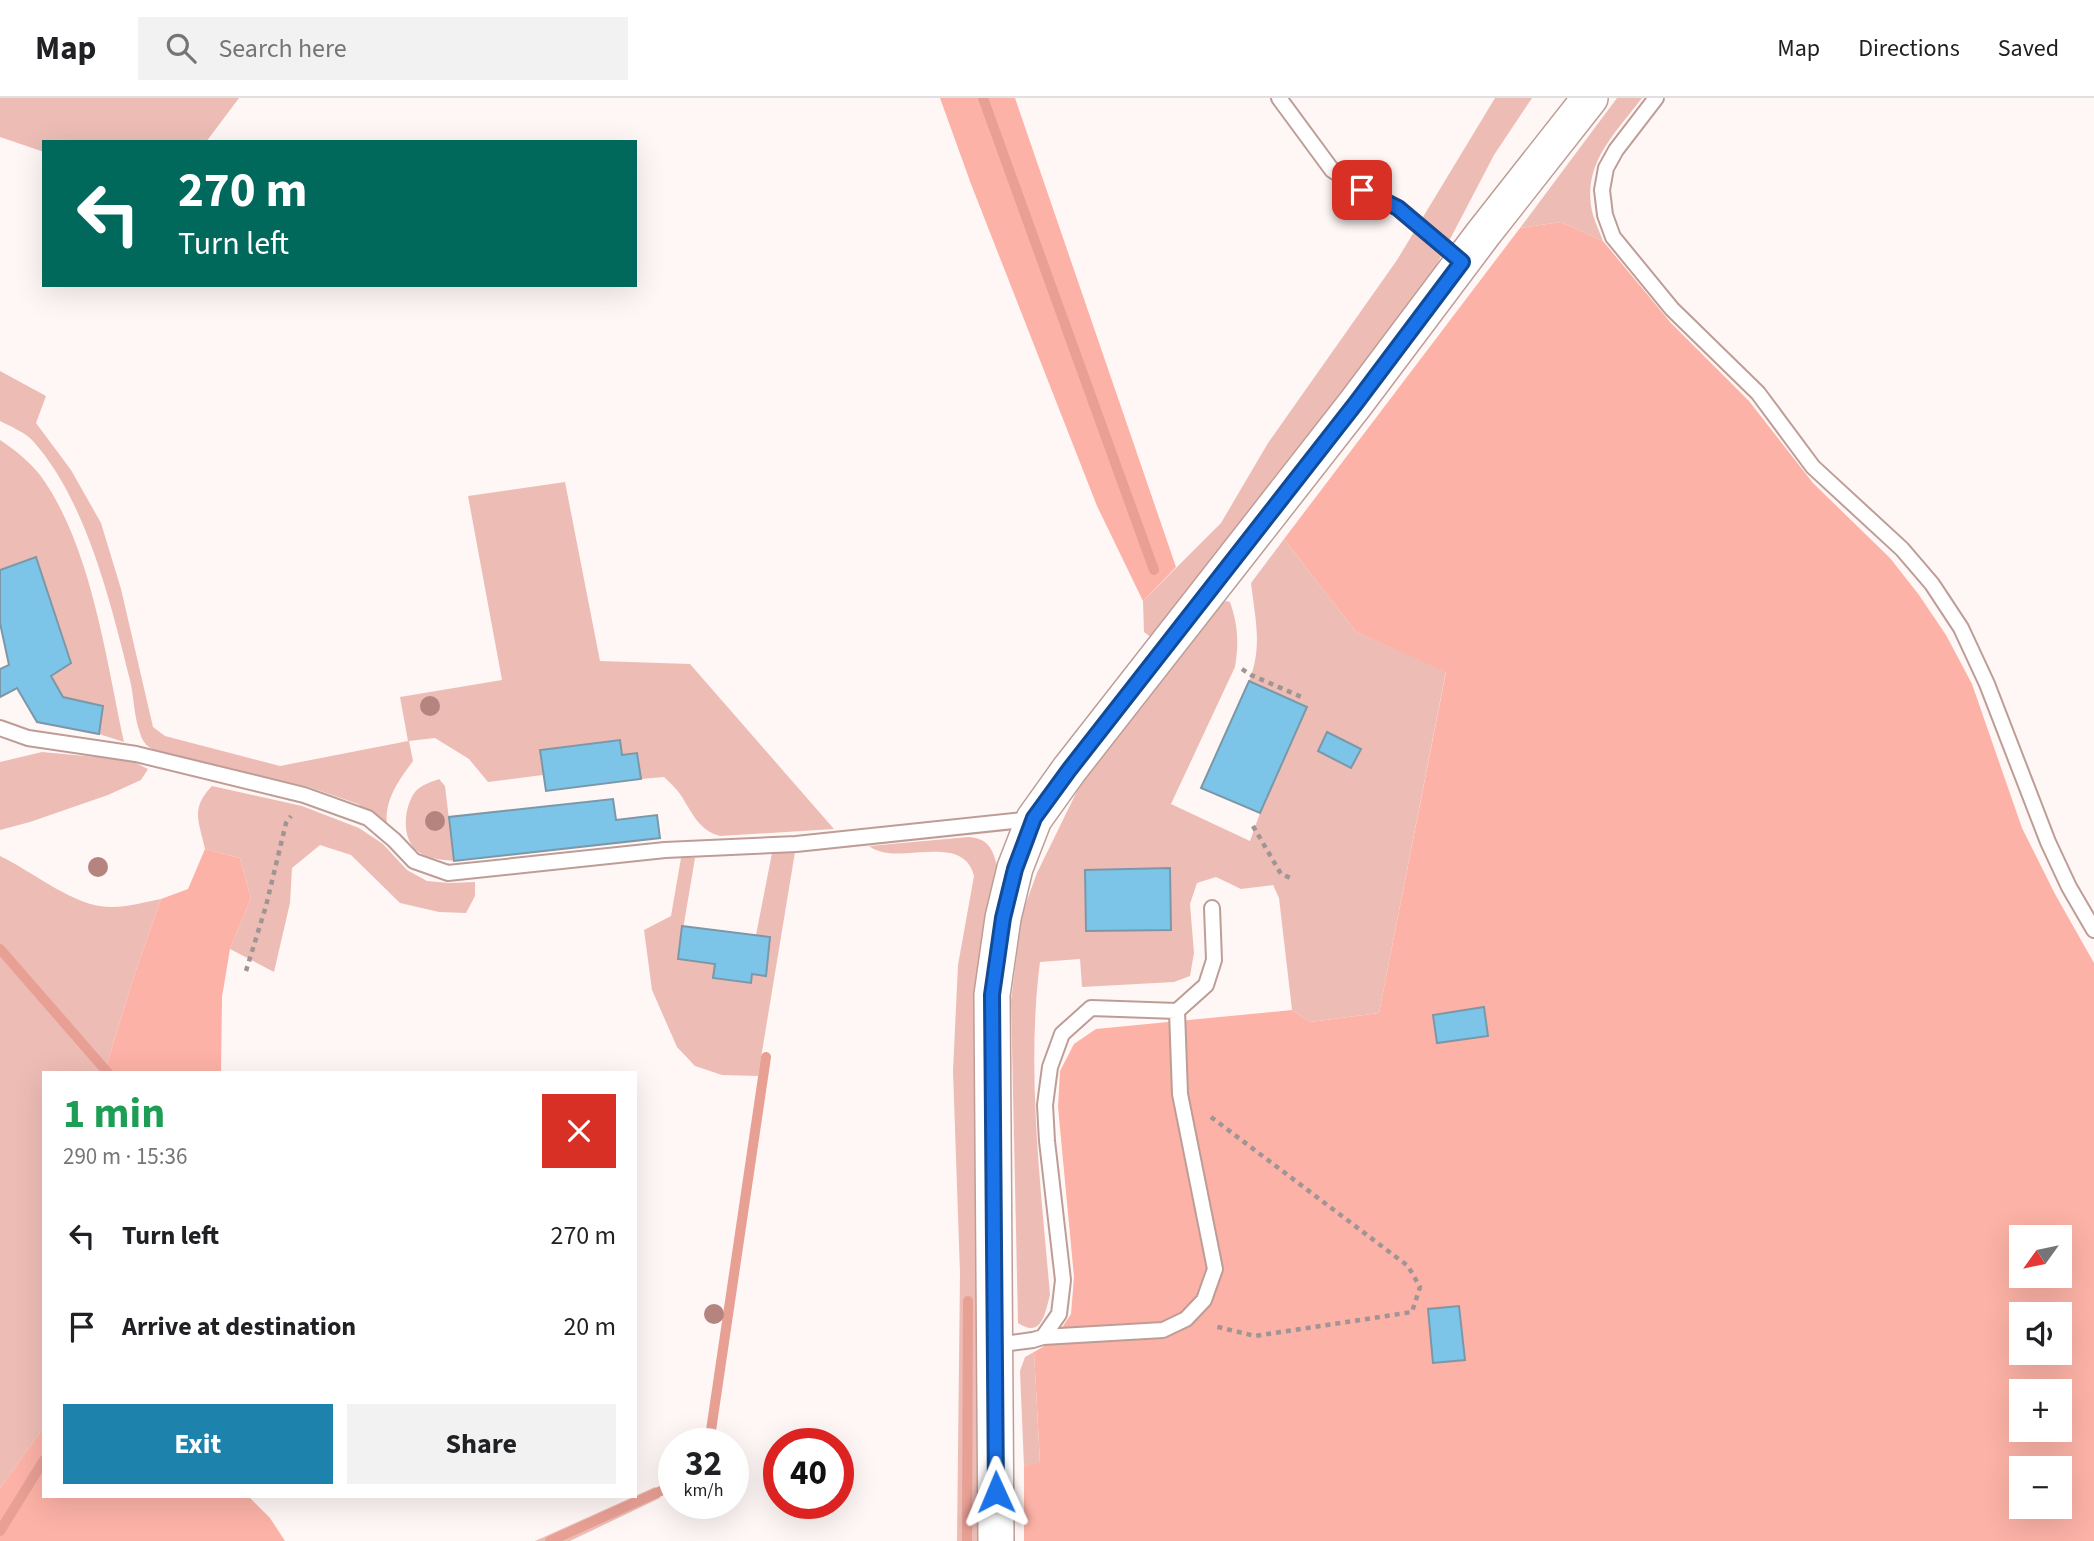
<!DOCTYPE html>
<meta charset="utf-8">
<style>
body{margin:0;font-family:"Source Sans 3",sans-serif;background:#f2f2f2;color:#202124;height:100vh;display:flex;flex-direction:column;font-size:26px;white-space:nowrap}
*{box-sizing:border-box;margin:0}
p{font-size:23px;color:#757577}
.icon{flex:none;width:38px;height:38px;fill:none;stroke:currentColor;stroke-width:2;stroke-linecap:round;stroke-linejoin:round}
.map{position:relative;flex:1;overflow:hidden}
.details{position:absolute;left:42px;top:973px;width:595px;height:427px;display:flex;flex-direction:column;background:#fff;border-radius:0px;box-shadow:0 7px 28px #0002}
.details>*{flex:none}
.guide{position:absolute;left:42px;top:42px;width:595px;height:147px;border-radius:0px;box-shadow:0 7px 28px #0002;background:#00695c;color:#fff;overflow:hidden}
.needle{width:46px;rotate:237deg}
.fabs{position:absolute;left:2009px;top:1127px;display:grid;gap:14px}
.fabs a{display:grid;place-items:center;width:63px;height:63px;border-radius:0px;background:#fff;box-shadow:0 7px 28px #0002;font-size:35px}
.speed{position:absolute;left:658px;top:1330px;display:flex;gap:14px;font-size:35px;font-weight:700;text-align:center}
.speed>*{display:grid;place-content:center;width:91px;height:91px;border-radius:50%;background:#fff;box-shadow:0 7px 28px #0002;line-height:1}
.speed small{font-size:18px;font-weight:400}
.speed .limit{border:10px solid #d22;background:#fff;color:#111}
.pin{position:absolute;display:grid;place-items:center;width:60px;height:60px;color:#fff;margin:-30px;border-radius:14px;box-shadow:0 4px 10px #0006}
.me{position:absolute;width:77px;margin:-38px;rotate:359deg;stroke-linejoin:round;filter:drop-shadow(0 0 5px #0008)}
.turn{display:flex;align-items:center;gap:24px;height:147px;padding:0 21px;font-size:32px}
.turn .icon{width:91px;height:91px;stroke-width:2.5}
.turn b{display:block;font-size:49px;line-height:60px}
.round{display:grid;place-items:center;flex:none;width:74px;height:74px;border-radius:0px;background:#f2f2f2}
.headline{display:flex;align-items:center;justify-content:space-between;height:119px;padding:0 21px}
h1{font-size:42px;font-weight:700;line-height:52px;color:#1e9e55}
.button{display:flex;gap:14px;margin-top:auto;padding:14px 21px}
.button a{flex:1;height:80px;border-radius:0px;background:#1d82ac;color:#fff;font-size:28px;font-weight:700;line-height:80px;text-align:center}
.button a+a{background:#f2f2f2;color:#202124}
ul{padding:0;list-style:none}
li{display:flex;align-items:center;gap:21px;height:91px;padding:0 21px}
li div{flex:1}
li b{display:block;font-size:26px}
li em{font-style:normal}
header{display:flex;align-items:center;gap:42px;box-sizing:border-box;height:98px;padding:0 35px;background:#fff;border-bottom:2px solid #e0e0e0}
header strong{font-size:33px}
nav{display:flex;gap:38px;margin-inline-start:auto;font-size:24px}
.search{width:490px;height:63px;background:#f2f2f2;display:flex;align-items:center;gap:18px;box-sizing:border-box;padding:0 24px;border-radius:0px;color:#757577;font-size:26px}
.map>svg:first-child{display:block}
.green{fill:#edbdb5;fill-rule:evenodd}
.forest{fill:#fcb2a6;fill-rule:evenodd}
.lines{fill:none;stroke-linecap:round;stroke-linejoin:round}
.stream{stroke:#e89f94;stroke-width:10}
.building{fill:#7dc4e9;stroke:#7b98a8;stroke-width:2}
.service-casing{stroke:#be9d97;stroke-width:18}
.tertiary-casing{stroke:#be9d97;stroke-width:38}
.path{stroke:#9f9594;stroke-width:4.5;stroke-dasharray:5 5;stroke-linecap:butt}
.service{stroke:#fff;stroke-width:14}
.tertiary{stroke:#fff;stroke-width:35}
.tree{fill:#b5847f}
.route-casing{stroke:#114b97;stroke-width:18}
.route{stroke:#1a73e8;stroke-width:12}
</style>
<header>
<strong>Map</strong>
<div class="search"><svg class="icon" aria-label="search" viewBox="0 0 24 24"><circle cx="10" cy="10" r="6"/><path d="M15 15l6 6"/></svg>Search here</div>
<nav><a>Map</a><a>Directions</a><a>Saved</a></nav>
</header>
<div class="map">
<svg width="2094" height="1443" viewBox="0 0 2094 1443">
<rect width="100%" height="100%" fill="#fef7f6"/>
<path class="green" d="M 0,0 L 239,0 L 206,44 L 44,44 L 44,54 L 0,39 Z
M 1495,0 L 1532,0 L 1494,57 L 1435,170 L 1270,394 L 1156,543 L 1144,534 L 1143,503 L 1221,425 L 1268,345 L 1397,162 Z
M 1617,0 L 1642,0 C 1615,36 1580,67 1593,117 C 1596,126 1600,135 1603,143 L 1561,124 L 1520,130 Z
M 0,273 L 46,298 L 36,325 L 71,372 L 101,425 L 121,491 L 153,629 L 165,638 L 280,668 L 408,643 L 400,599 L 502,582 L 468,398 L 565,384 L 600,563 L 690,566 L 834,731 L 720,738 C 698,732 692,714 680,696 C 676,690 670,685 664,679 L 641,681 L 637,655 L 622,657 L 620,642 L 541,653 L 543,677 L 488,684 L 469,661 L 435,640 L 409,643 L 413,663 C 399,682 384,702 387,727 L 358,706 L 309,689 L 157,653 C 147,649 143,645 140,635 C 134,619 134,599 130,582 C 111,506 86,401 32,342 C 24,334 10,328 0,323 Z
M 0,342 C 15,352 29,363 40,377 C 91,446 106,561 124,644 L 99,636 L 103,608 L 63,599 L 51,578 L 70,565 L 37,460 L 0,472 Z
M 1284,441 L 1356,534 L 1446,573 L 1379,915 L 1310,924 L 1292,912 L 1279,800 L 1273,787 L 1241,791 L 1216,779 L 1197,785 L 1190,806 L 1194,855 L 1190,878 L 1174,884 L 1082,889 L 1080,861 L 1040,864 C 1026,972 1041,1089 1050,1197 C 1045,1215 1042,1241 1018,1225 L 1011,902 L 1022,816 L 1037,775 L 1080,687 L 1221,506 L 1226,503 L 1230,504 C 1238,527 1239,545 1235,569 L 1171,706 L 1250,743 L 1260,715 L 1307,609 L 1249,583 C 1263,548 1255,521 1251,485 ZM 1327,635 L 1361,650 L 1352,669 L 1318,653 Z
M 42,654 L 130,662 L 148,671 L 141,682 L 108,697 L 30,724 L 0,732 L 0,664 Z
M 439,681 L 445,688 L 454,763 C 442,762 425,760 416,752 C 401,739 404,709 415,694 C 421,687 431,684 439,681 Z
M 212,688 L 302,708 L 359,730 L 383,746 L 407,772 L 427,783 L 449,785 L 475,784 L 475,798 L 466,815 L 439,814 L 400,805 L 351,757 L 320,747 L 292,770 L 290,805 L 274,874 L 230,851 L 251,800 L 240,760 L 205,751 C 199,723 190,711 212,688 Z
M 968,739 C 987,740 993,750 997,768 L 977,889 L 977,1443 L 957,1443 L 960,1175 L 953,973 L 958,867 L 974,778 C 964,737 908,763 879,753 C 875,752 872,750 869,748 Z
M 795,754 L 758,978 L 722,977 L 695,968 L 677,949 L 652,892 L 644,832 L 671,818 L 681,760 L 695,760 L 678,861 L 715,866 L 713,880 L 752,876 L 766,878 L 770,840 L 756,837 L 772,755 Z
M 0,758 C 34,774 75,810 112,809 C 128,809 145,804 161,801 L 135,875 L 104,975 L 44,975 L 44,1329 L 0,1390 Z
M 1034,1254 L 1040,1366 L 1024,1368 L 1020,1273 L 1025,1259 Z
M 655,1389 L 660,1400 L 570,1443 L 535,1443 Z"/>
<path class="forest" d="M 940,0 L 1015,0 L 1176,469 L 1143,503 L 1097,408 L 971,86 Z
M 1561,124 L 1603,143 L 1671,225 L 1749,303 L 1813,385 L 1890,460 L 1919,497 L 1946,537 L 1972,586 L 2022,730 L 2055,796 L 2094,865 L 2094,1443 L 1024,1443 L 1024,1368 L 1040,1365 L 1034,1254 L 1053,1243 L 1071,1216 L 1074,1179 L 1058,1009 L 1060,973 L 1074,946 L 1096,931 L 1292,912 L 1310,924 L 1379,915 L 1446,574 L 1356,534 L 1284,441 L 1520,130 ZM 2021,1139 L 2060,1139 L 2060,1178 L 2021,1178 ZM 2021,1216 L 2060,1216 L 2060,1255 L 2021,1255 ZM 2021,1293 L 2060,1293 L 2060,1332 L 2021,1332 ZM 2021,1370 L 2060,1370 L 2060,1409 L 2021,1409 Z
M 205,751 L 240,760 L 251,800 L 230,851 L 222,899 L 221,975 L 104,975 L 135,875 L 161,801 L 188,791 Z
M 44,1329 L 44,1398 L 248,1398 L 270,1420 L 285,1443 L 0,1443 L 0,1390 Z"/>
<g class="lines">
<path class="stream" d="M 983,0 L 1154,472
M 0,851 L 108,975
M 709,1346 L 766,959
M 0,1433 L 44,1362
M 550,1443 L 674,1387
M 967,1443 L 968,1203"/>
</g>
<path class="building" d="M 36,459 L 71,565 L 51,578 L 63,599 L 103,608 L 99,636 L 37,624 L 17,590 L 0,599 L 0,571 L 9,567 L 0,525 L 0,472 Z
M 1249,583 L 1307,609 L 1260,715 L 1201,690 Z
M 1327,634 L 1361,651 L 1351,670 L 1318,653 Z
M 620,642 L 622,657 L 637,655 L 641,681 L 546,693 L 540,652 Z
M 613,701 L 616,722 L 657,717 L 660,740 L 454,763 L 449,719 Z
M 1170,770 L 1171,832 L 1086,833 L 1085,772 Z
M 682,828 L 770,839 L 766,878 L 752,876 L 751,885 L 713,880 L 715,866 L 678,861 Z
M 1484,909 L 1488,938 L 1437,945 L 1433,917 Z
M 1459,1208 L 1465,1262 L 1433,1265 L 1428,1211 Z"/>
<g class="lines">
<g class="service-casing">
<path id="service" d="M 1279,0 L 1332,72 L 1362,91 L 1398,110 L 1462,164
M 1656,0 L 1616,52 L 1606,70 L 1602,92 L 1605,117 L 1613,139 L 1672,211 L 1758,295 L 1813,369 L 1902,451 L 1932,486 L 1961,530 L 1987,586 L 2048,744 L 2069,789 L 2094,832
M 0,630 L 28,640 L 136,656 L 304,697 L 368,720 L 394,742 L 414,763 L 448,775 L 665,752 L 796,746 L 1033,721
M 1043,1239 L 1163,1232 L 1186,1221 L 1204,1202 L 1215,1171 L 1180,996 L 1177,913
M 995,1247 L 1033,1242 L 1043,1239 L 1059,1216 L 1063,1182 L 1047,1043 L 1045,1007 L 1050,969 L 1062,936 L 1091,910 L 1177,913 L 1206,887 L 1214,862 L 1212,810"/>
</g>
<g class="tertiary-casing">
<path id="tertiary" d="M 996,1443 L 992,897 L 1003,820 L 1015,770 L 1034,721 L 1069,672 L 1356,305 L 1483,136 L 1590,0"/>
</g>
<path class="path" d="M 1242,571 L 1251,577 L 1304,600
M 1253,728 L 1281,776 L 1293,781
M 246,873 L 266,808 L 286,725 L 291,718
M 1211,1019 L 1408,1168 L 1420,1189 L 1412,1214 L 1255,1238 L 1214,1228"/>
<use href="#service" class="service"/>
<use href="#tertiary" class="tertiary"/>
</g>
<g class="tree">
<circle cx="430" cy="608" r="10"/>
<circle cx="435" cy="723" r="10"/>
<circle cx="98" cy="769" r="10"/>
<circle cx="714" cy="1216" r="10"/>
</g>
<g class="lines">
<g class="route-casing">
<path id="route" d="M 996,1394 L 992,897 L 1003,820 L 1015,771 L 1034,720 L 1069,672 L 1356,305 L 1462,164 L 1398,110 L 1362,92"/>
</g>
<use href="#route" class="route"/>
</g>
</svg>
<div class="fabs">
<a><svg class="needle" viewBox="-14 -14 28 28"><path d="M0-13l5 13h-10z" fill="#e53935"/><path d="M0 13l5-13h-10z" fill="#757577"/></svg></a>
<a><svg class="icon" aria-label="sound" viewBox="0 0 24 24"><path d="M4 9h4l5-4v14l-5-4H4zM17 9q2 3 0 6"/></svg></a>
<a>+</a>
<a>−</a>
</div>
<div class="speed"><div>32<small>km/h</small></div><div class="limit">40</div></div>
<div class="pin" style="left:1362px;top:92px;background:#d93025"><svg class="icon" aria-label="arrive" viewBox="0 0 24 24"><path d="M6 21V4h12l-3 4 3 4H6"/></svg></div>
<svg class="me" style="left:996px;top:1394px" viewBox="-20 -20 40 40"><path d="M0-17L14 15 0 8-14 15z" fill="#1a73e8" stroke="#fff" stroke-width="4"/></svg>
<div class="guide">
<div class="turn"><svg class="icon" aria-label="left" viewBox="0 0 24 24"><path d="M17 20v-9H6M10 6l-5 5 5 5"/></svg><div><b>270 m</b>Turn left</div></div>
</div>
<section class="details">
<div class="headline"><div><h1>1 min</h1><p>290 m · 15:36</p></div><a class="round" style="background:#d93025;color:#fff"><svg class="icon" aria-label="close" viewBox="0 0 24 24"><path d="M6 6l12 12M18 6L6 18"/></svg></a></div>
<ul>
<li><svg class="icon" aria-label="left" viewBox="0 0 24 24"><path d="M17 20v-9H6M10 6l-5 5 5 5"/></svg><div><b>Turn left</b></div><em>270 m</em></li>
<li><svg class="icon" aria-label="arrive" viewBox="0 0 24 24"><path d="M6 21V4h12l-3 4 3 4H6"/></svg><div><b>Arrive at destination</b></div><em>20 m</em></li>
</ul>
<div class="button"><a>Exit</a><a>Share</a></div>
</section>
</div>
